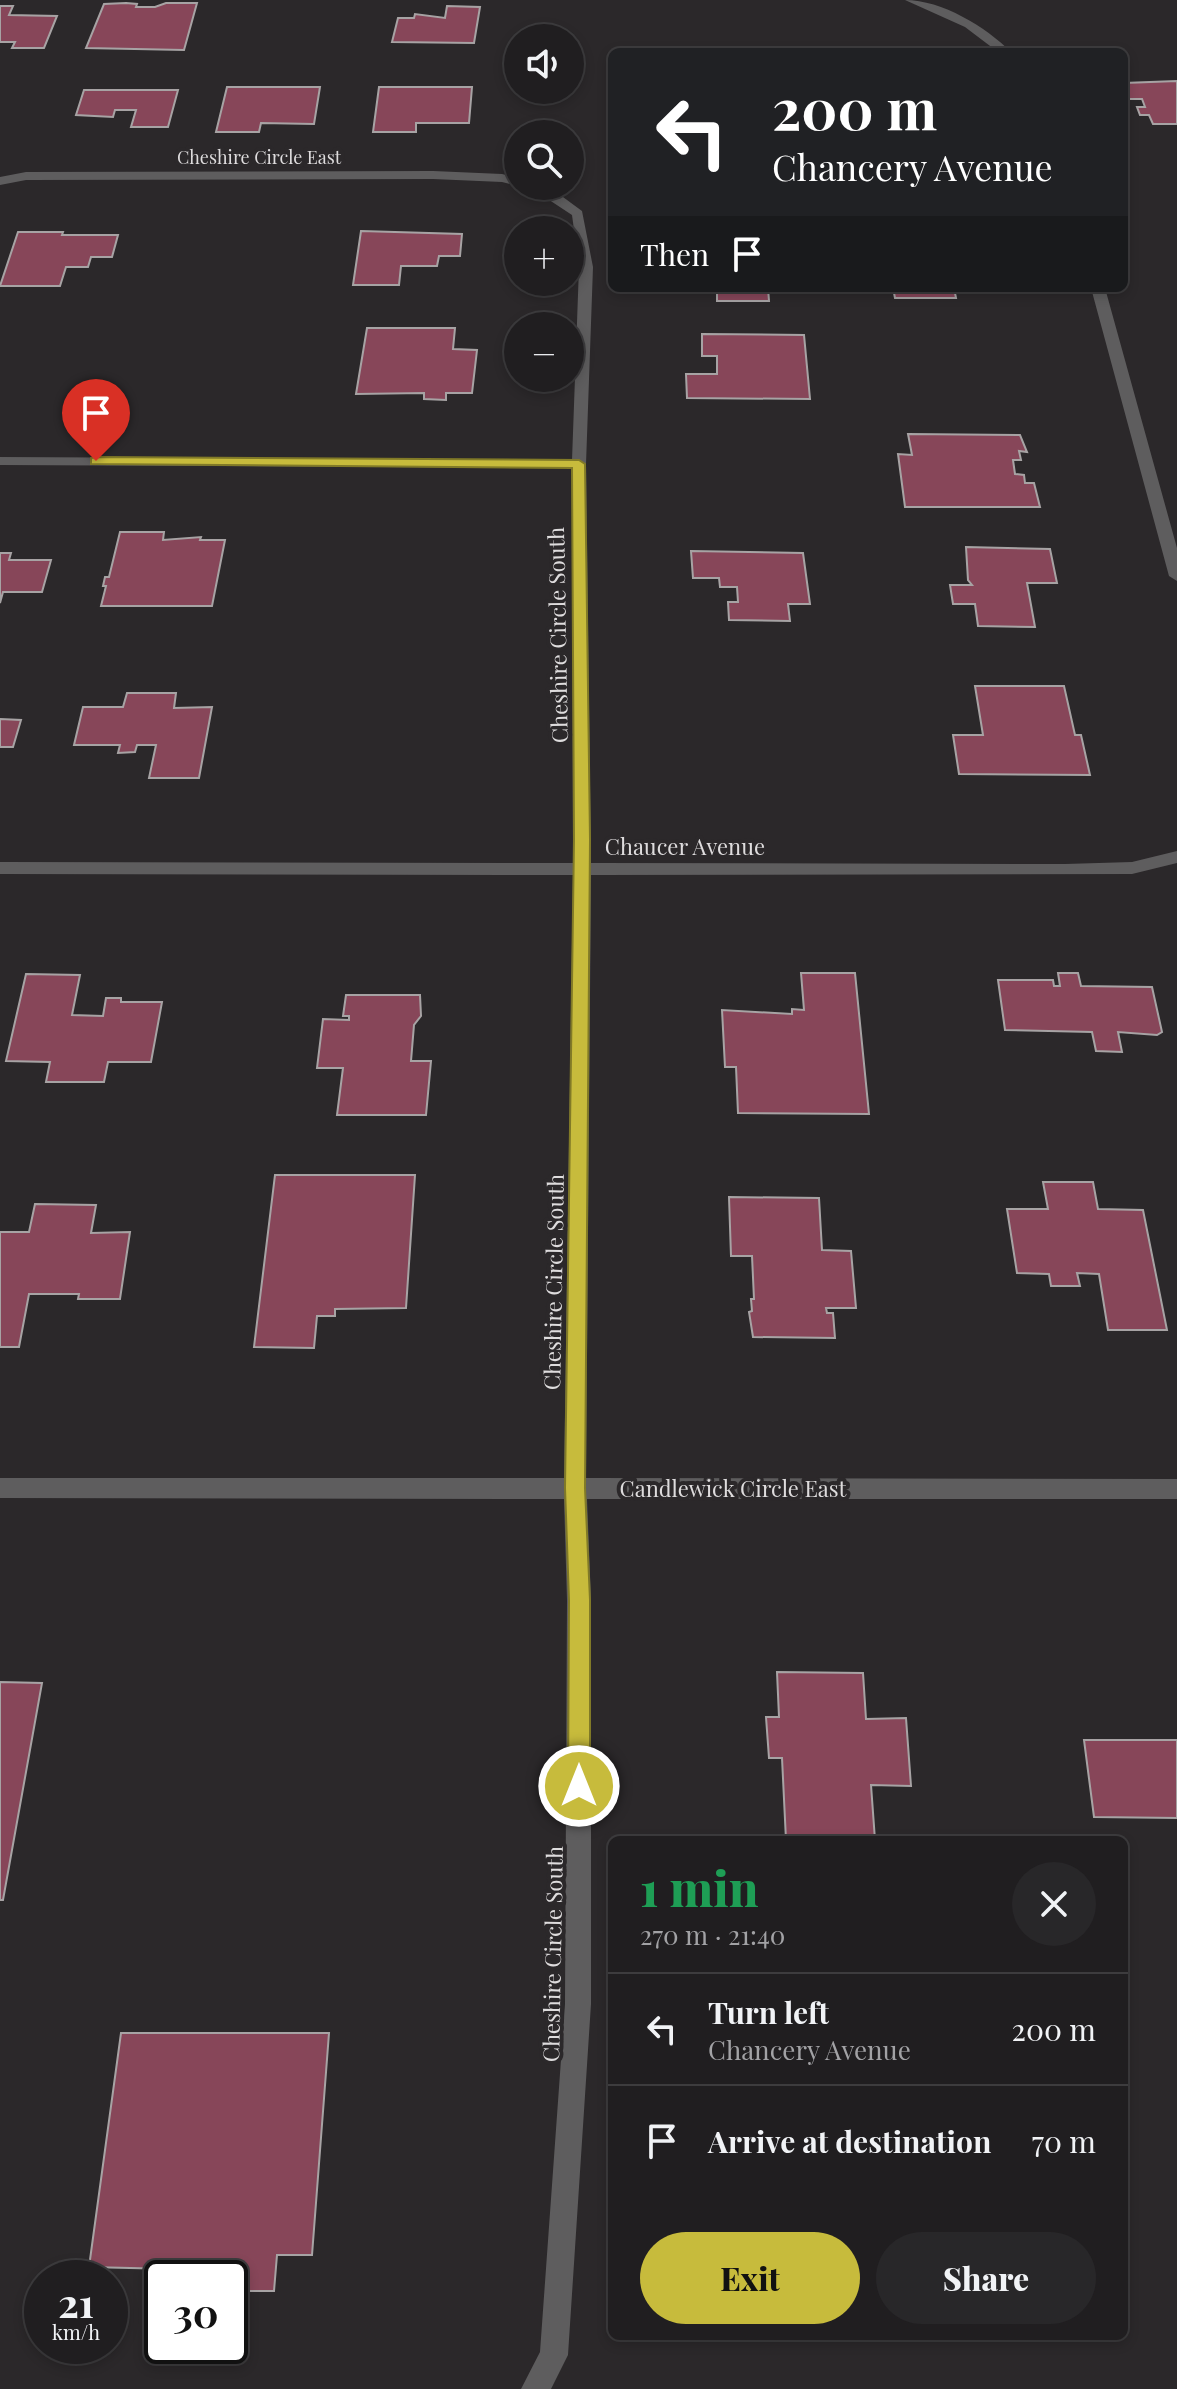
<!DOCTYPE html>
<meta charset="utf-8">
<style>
body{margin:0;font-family:"Playfair Display",serif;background:#282729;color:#f1f3f6;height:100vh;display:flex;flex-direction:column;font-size:30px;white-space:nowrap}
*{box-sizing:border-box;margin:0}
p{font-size:26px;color:#a2a2a5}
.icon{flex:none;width:44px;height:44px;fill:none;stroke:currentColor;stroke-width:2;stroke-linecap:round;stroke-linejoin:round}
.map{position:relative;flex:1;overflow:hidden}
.details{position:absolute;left:608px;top:1836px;width:520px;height:504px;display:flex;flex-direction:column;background:#201e20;border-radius:12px;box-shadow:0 4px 12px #0003,0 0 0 2px #3d3c3e}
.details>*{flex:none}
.guide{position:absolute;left:608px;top:48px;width:520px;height:244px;border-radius:12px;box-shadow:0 4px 12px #0003,0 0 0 2px #3d3c3e;background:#202124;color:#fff;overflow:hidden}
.buttons{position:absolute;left:504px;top:24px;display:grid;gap:16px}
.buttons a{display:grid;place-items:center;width:80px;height:80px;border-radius:50%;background:#201e20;box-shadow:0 4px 12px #0003,0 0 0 2px #3d3c3e;font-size:40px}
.speed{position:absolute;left:24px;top:2260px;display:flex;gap:16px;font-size:40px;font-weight:700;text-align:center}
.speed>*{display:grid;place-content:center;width:104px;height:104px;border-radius:50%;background:#201e20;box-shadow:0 4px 12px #0003,0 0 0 2px #3d3c3e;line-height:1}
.speed small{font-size:20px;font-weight:400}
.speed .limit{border:4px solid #111;border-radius:12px;background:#fff;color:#111}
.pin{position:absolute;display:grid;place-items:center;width:68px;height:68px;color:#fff;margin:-82px -34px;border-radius:50% 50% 50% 0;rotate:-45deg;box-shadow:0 0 8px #0007}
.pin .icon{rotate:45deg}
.me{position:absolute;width:88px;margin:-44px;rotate:0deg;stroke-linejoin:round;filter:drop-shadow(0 0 6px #0008)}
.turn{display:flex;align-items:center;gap:28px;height:168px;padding:0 32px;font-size:36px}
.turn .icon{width:104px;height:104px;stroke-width:2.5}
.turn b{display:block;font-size:56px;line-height:68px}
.then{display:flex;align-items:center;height:76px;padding:0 32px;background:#0003;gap:16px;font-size:30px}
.round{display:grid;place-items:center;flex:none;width:84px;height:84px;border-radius:42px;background:#282729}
.overview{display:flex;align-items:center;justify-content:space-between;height:136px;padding:0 32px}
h1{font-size:48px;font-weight:800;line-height:60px;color:#1e9e55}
.button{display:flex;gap:16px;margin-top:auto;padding:16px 32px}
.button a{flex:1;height:92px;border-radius:48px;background:#c7bb3c;color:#111;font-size:32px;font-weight:800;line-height:92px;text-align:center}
.button a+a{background:#282729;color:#f1f3f6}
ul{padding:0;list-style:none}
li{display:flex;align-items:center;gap:24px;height:112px;padding:0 32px;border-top:2px solid #3d3c3e}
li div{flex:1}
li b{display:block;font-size:30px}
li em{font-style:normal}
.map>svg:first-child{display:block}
.building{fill:#874659;stroke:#a7a3a4;stroke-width:2}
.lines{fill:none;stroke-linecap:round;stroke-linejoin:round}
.minor{fill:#5e5d5e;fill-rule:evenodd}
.route{fill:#c7bb3c;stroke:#817a27;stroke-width:2}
.labels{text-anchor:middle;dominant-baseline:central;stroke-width:8;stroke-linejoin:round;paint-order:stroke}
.far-street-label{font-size:18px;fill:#dedcdd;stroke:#2b282a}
.street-label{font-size:22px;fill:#dedcdd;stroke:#2b282a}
</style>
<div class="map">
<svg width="1177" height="2389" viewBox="0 0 1177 2389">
<rect width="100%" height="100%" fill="#2b282a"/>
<path class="building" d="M 126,3 L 137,4 L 136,7 L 155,7 L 166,3 L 197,3 L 184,50 L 86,48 L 104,4 Z
M 0,6 L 13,6 L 9,15 L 57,16 L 44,48 L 12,48 L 15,42 L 0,42 Z
M 447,6 L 480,7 L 474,43 L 392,42 L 398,18 L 414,18 L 415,14 L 445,18 Z
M 1177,81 L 1177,124 L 1153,124 L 1149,115 L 1140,115 L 1137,107 L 1145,107 L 1142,99 L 1124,99 L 1124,83 Z
M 227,87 L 320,87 L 314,124 L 261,123 L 259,132 L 216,132 Z
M 379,87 L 472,87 L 469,123 L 416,123 L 416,132 L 373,132 Z
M 84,90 L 178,90 L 168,127 L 131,127 L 136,110 L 115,110 L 113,117 L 76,115 Z
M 361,231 L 462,234 L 460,256 L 439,256 L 437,266 L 401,266 L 399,285 L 353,285 Z
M 18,232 L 63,232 L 62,235 L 118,235 L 112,257 L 91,257 L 88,267 L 66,267 L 60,286 L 0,286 Z
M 717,288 L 768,288 L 769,301 L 717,301 Z
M 893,288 L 954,288 L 956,298 L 895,298 Z
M 367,328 L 455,328 L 453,349 L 477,350 L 472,393 L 446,393 L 446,400 L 424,399 L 424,393 L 356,394 Z
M 702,334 L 804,335 L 810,399 L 687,398 L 686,374 L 717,374 L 717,356 L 702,356 Z
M 908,434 L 1020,435 L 1027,452 L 1019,451 L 1021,460 L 1013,460 L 1015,474 L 1024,475 L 1025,483 L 1034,483 L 1040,507 L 905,507 L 898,454 L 912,455 Z
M 120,532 L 164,532 L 163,540 L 201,537 L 200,540 L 225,540 L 212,606 L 101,606 L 106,586 L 103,586 L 105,577 L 109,577 Z
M 966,547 L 1050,549 L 1057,583 L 1027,583 L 1035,627 L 978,626 L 975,604 L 953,604 L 950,585 L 972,585 L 968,580 Z
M 691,551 L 803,553 L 810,604 L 788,604 L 790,621 L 729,620 L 728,602 L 738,602 L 737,587 L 720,587 L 719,578 L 693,578 Z
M 0,553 L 11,553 L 9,560 L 51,560 L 42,592 L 3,592 L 0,603 Z
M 975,686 L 1064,686 L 1075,735 L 1081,735 L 1090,775 L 959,774 L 953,735 L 983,735 Z
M 127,693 L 176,693 L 174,708 L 212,707 L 199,778 L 149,778 L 156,745 L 137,745 L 135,752 L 118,753 L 120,745 L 74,745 L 83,707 L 123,707 Z
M 0,719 L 21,720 L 13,747 L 0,747 Z
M 801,973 L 855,973 L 869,1114 L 738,1113 L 736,1067 L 725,1067 L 722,1010 L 792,1014 L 792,1009 L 804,1010 Z
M 1058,973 L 1078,973 L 1081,986 L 1152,987 L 1162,1032 L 1157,1035 L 1118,1032 L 1122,1052 L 1096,1051 L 1092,1032 L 1005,1030 L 998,980 L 1053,980 L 1054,986 L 1060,986 Z
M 26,974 L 80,975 L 72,1015 L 103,1016 L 106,998 L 121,998 L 121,1002 L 162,1002 L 151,1062 L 108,1062 L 104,1082 L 46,1082 L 50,1062 L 6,1061 Z
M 346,995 L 420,995 L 421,1016 L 414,1025 L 411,1061 L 431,1061 L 426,1115 L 337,1115 L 343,1068 L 317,1068 L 323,1019 L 349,1020 L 349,1016 L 343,1016 Z
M 275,1175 L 415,1175 L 406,1308 L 335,1309 L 335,1316 L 317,1316 L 314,1348 L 254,1347 Z
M 1043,1182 L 1093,1182 L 1098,1209 L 1143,1210 L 1167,1330 L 1108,1330 L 1099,1274 L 1077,1273 L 1080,1286 L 1051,1286 L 1049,1274 L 1017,1273 L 1007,1209 L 1048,1209 Z
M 729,1197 L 819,1198 L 822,1250 L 851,1251 L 856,1308 L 826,1308 L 827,1313 L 833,1313 L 835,1338 L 753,1337 L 749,1312 L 752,1311 L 751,1299 L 754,1299 L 752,1256 L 731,1256 Z
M 35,1204 L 96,1205 L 91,1233 L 130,1232 L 120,1299 L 78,1299 L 79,1294 L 29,1294 L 19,1347 L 0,1347 L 0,1232 L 29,1232 Z
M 777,1672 L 863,1673 L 866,1719 L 906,1718 L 911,1786 L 871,1785 L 875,1840 L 786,1840 L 782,1758 L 769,1758 L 766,1717 L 779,1717 Z
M 0,1682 L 42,1683 L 3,1900 L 0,1900 Z
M 1084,1740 L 1177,1740 L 1177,1818 L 1094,1817 Z
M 121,2033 L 329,2033 L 312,2255 L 277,2255 L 274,2291 L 230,2291 L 230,2278 L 169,2278 L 171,2269 L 89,2267 Z"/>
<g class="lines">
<path class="minor" d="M 905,0 C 942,0 986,27 1011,52 L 998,52 L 965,27 Z
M 433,171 L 502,174 L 518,178 L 518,186 L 502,182 L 433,179 L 26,180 L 0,185 L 0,177 L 26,172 Z
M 528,186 L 548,186 L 582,211 L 593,267 L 586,464 L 591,863 L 1065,864 L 1132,862 L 1177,851 L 1177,863 L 1132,874 L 591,875 L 586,1478 L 1177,1479 L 1177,1499 L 587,1499 L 591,1600 L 591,2004 L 568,2355 L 551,2389 L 521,2389 L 540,2352 L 565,2004 L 567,1600 L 564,1499 L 0,1498 L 0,1478 L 564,1478 L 573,875 L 0,874 L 0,862 L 573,863 L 572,468 L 0,465 L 0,457 L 572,460 L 579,267 L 572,215 Z
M 1091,288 L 1105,288 L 1177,548 L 1177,581 L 1169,576 Z"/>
</g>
<path class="route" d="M 96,457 L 579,460 L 585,464 L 590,839 L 585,1488 L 590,1600 L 590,1786 L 587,1794 L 579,1797 L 571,1794 L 568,1786 L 569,1600 L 565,1488 L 574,839 L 572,468 L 91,464 L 91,458 Z"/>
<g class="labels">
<g class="far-street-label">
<text x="259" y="157">Cheshire Circle East</text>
</g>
<g class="street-label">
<text transform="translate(557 635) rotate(-91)">Cheshire Circle South</text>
<text x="685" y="846">Chaucer Avenue</text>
<text transform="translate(553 1282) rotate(-89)">Cheshire Circle South</text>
<text x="733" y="1488">Candlewick Circle East</text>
<text transform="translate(552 1954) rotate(-89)">Cheshire Circle South</text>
</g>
</g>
</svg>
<div class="buttons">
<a><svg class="icon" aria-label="sound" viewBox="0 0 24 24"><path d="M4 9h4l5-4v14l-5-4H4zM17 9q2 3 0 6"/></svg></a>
<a><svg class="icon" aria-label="search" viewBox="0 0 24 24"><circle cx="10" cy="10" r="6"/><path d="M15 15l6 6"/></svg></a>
<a>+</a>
<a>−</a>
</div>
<div class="speed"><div>21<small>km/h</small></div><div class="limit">30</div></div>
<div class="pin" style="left:96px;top:461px;background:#d93025"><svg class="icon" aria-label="arrive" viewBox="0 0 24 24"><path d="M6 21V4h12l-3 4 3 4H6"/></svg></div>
<svg class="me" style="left:579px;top:1786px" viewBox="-20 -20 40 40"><circle r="17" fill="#c7bb3c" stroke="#fff" stroke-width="3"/><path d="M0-11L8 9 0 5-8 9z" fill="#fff"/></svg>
<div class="guide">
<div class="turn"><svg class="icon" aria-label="left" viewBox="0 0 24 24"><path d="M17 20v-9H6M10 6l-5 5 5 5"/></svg><div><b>200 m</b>Chancery Avenue</div></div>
<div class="then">Then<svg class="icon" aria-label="arrive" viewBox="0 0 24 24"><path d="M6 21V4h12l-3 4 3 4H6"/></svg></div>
</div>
<section class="details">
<div class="overview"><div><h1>1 min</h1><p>270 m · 21:40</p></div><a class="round"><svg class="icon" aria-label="close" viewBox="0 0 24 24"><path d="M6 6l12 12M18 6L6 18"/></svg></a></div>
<ul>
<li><svg class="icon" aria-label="left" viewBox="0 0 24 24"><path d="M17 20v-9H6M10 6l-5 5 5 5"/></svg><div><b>Turn left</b><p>Chancery Avenue</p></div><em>200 m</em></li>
<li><svg class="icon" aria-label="arrive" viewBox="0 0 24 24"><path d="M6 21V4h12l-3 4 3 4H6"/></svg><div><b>Arrive at destination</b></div><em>70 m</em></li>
</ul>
<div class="button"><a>Exit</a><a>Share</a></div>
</section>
</div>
